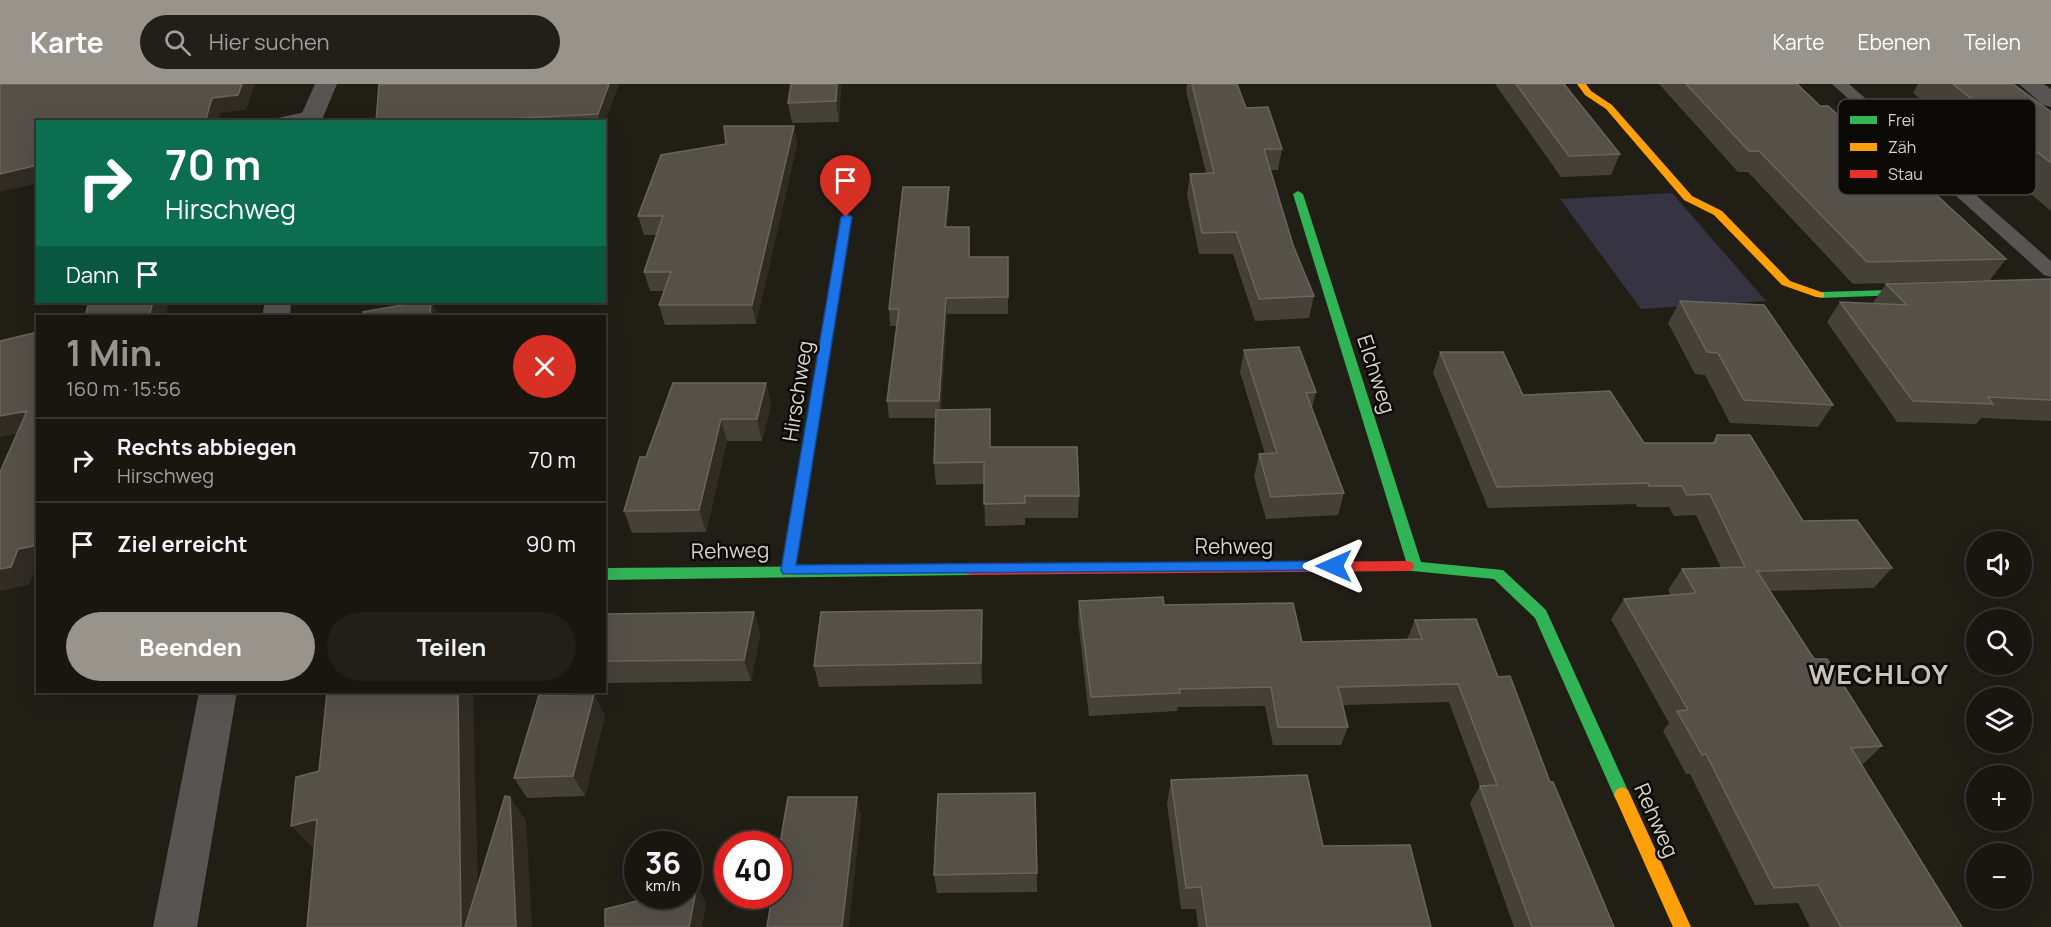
<!DOCTYPE html>
<html lang="de">
<meta charset="utf-8">
<style>
body{margin:0;font-family:Manrope,sans-serif;background:#221f19;color:#f1f3f6;height:100vh;display:flex;flex-direction:column;font-size:22px;white-space:nowrap}
*{box-sizing:border-box;margin:0}
p{font-size:20px;color:#9f9f9f}
.icon{flex:none;width:33px;height:33px;fill:none;stroke:currentColor;stroke-width:2;stroke-linecap:round;stroke-linejoin:round}
.map{position:relative;flex:1;overflow:hidden}
.panel{position:absolute;left:36px;top:231px;width:570px;height:378px;display:flex;flex-direction:column;background:#191610;border-radius:0px;box-shadow:0 6px 24px #0002,0 0 0 2px #373530}
.panel>*{flex:none}
.banner{position:absolute;left:36px;top:36px;width:570px;height:183px;border-radius:0px;box-shadow:0 6px 24px #0002,0 0 0 2px #373530;background:#0b6e4f;color:#fff;overflow:hidden}
.controls{position:absolute;left:1966px;top:447px;display:grid;gap:12px}
.controls a{display:grid;place-items:center;width:66px;height:66px;border-radius:50%;background:#191610;box-shadow:0 6px 24px #0002,0 0 0 2px #373530;font-size:30px}
.speed{position:absolute;left:624px;top:747px;display:flex;gap:12px;font-size:30px;font-weight:700;text-align:center}
.speed>*{display:grid;place-content:center;width:78px;height:78px;border-radius:50%;background:#191610;box-shadow:0 6px 24px #0002,0 0 0 2px #373530;line-height:1}
.speed small{font-size:15px;font-weight:400}
.speed .limit{border:9px solid #d22;background:#fff;color:#111}
.pin{position:absolute;display:grid;place-items:center;width:51px;height:51px;color:#fff;margin:-62px -26px;border-radius:50% 50% 50% 0;rotate:-45deg;box-shadow:0 0 6px #0007}
.pin .icon{rotate:45deg}
.me{position:absolute;width:66px;margin:-33px;rotate:270deg;stroke-linejoin:round;filter:drop-shadow(0 0 4px #0008)}
.turn{display:flex;align-items:center;gap:21px;height:126px;padding:0 30px;font-size:27px}
.turn .icon{width:78px;height:78px;stroke-width:2.5}
.turn b{display:block;font-size:42px;line-height:51px}
.then{display:flex;align-items:center;height:57px;padding:0 30px;background:#0003;gap:12px;font-size:22px}
.round{display:grid;place-items:center;flex:none;width:63px;height:63px;border-radius:32px;background:#221f19}
.summary{display:flex;align-items:center;justify-content:space-between;height:102px;padding:0 30px}
h1{font-size:36px;font-weight:700;line-height:45px;color:#98948c}
.button{display:flex;gap:12px;margin-top:auto;padding:12px 30px}
.button a{flex:1;height:69px;border-radius:36px;background:#98948c;color:#fff;font-size:24px;font-weight:700;line-height:69px;text-align:center}
.button a+a{background:#221f19;color:#f1f3f6}
ul{padding:0;list-style:none}
li{display:flex;align-items:center;gap:18px;height:84px;padding:0 30px;border-top:2px solid #373530}
li div{flex:1}
li b{display:block;font-size:22px}
li em{font-style:normal}
header{display:flex;align-items:center;gap:36px;box-sizing:border-box;height:84px;padding:0 30px;background:#98948c;color:#fff}
header strong{font-size:28px}
nav{display:flex;gap:33px;margin-inline-start:auto;font-size:21px}
.search{width:420px;height:54px;background:#221f19;display:flex;align-items:center;gap:15px;box-sizing:border-box;padding:0 21px;border-radius:33px;color:#9f9f9f;font-size:22px}
.map>svg:first-child{display:block}
.green{fill:#363342}
.lines{fill:none;stroke-linecap:round;stroke-linejoin:round}
.lane{fill:#575552;fill-rule:evenodd}
.street{fill:#575552;fill-rule:evenodd}
.fast{fill:#30b455;fill-rule:evenodd}
.slow{fill:#ff9f0a;fill-rule:evenodd}
.jam{fill:#e5322d;fill-rule:evenodd}
.wall{fill:#454038}
.shaded-wall{fill:#302c24}
.building{fill:#555048;stroke:#69655d;stroke-width:1.5}
.route{fill:#1a73e8;stroke:#114b97;stroke-width:1.5}
.labels{text-anchor:middle;dominant-baseline:central;stroke-width:5;stroke-linejoin:round;paint-order:stroke}
.street-label{font-size:21px;fill:#d8d4cc;stroke:#0b0905}
.district-label{font-size:27px;font-weight:bold;letter-spacing:1.5px;fill:#cbc3b2;stroke:#0b0905}
.key{fill:#0b0905;stroke:#484641;stroke-width:1.5}
.key-label{font-size:16px;fill:#d8d4cc}
</style>
<header>
<strong>Karte</strong>
<div class="search"><svg class="icon" aria-label="search" viewBox="0 0 24 24"><circle cx="10" cy="10" r="6"/><path d="M15 15l6 6"/></svg>Hier suchen</div>
<nav><a>Karte</a><a>Ebenen</a><a>Teilen</a></nav>
</header>
<div class="map">
<svg width="2051" height="843" viewBox="0 0 2051 843">
<rect width="100%" height="100%" fill="#211e16"/>
<path class="green" d="M 1672,109 L 1766,217 L 1641,225 L 1560,115 Z"/>
<g class="lines">
<path class="lane" d="M 1832,0 L 1849,0 L 2051,177 L 2051,193 L 2044,191 Z
M 310,27 L 316,29 L 318,32 L 316,35 L 271,38 L 273,35 Z"/>
<path class="street" d="M 315,0 L 337,0 L 321,38 L 298,38 Z
M 2019,0 L 2044,0 L 2051,5 L 2051,23 L 2043,21 Z
M 265,218 L 291,218 L 290,232 L 262,232 Z
M 199,608 L 237,608 L 197,843 L 153,843 Z"/>
<path class="fast" d="M 1298,107 L 1303,110 L 1421,478 L 1503,486 L 1546,526 L 1630,711 L 1628,716 L 1622,719 L 1616,716 L 1535,534 L 1494,495 L 1402,486 L 1400,482 L 1406,477 L 1293,110 Z
M 1923,205 L 1927,206 L 1927,210 L 1820,214 L 1814,211 L 1820,208 Z
M 972,481 L 977,482 L 979,486 L 977,490 L 972,491 L 604,496 L 604,484 Z"/>
<path class="slow" d="M 1577,0 L 1586,0 L 1591,7 L 1612,21 L 1692,112 L 1722,127 L 1790,197 L 1824,209 L 1824,213 L 1816,213 L 1782,201 L 1714,131 L 1684,116 L 1606,25 L 1585,11 Z
M 846,130 L 851,133 L 795,487 L 793,491 L 783,491 L 781,487 L 841,133 Z
M 1622,703 L 1628,706 L 1691,843 L 1673,843 L 1614,711 L 1616,706 Z"/>
<path class="jam" d="M 1407,477 L 1412,478 L 1414,482 L 1412,486 L 1407,487 L 972,491 L 967,490 L 965,486 L 967,482 L 972,481 Z"/>
</g>
<path class="wall" d="M 619,0 L 604,38 L 376,38 Z
M 791,0 L 841,0 L 839,38 L 792,39 L 788,19 Z
M 1187,0 L 1237,0 L 1246,24 L 1282,65 L 1278,86 L 1270,86 L 1293,161 L 1314,212 L 1309,234 L 1255,237 L 1233,170 L 1199,170 L 1187,111 L 1190,90 L 1206,89 L 1186,7 Z
M 1495,0 L 1564,0 L 1620,70 L 1611,91 L 1561,93 Z
M 1659,0 L 1797,0 L 1820,22 L 1923,108 L 2006,175 L 1990,196 L 1853,200 L 1748,88 L 1738,88 Z
M 1918,0 L 2013,0 L 2051,28 L 2051,127 L 1913,9 Z
M 794,42 L 797,60 L 756,240 L 665,241 L 659,221 L 664,207 L 650,207 L 644,188 L 656,151 L 644,151 L 638,132 L 726,60 Z
M 949,103 L 949,120 L 947,143 L 969,143 L 970,173 L 1008,173 L 1008,230 L 947,230 L 941,326 L 991,363 L 1079,412 L 1078,434 L 1025,434 L 1025,441 L 985,442 L 984,400 L 936,401 L 934,379 L 936,334 L 889,334 L 887,317 L 897,242 L 890,242 L 889,225 Z
M 2051,195 L 2051,337 L 1981,334 L 1976,340 L 1897,338 L 1827,238 L 1840,218 L 1873,219 L 1886,200 Z
M 1680,217 L 1833,321 L 1818,343 L 1730,339 L 1705,291 L 1695,290 L 1668,239 Z
M 1244,266 L 1316,308 L 1312,324 L 1344,409 L 1338,431 L 1266,435 L 1254,393 L 1259,370 L 1265,370 L 1240,288 Z
M 1440,268 L 1523,311 L 1644,359 L 1712,359 L 1717,351 L 1803,437 L 1892,484 L 1874,504 L 1770,507 L 1814,575 L 1882,662 L 1862,681 L 1962,843 L 1810,843 L 1798,819 L 1755,821 L 1690,690 L 1686,690 L 1663,647 L 1669,639 L 1611,535 L 1624,515 L 1671,511 L 1668,506 L 1682,485 L 1721,484 L 1696,431 L 1674,432 L 1669,423 L 1637,423 L 1636,420 L 1488,424 L 1433,289 Z
M 766,299 L 771,321 L 762,357 L 727,357 L 706,448 L 632,449 L 624,427 L 646,373 Z
M 1079,517 L 1164,521 L 1302,558 L 1407,555 L 1415,536 L 1498,593 L 1550,698 L 1614,843 L 1514,843 L 1470,719 L 1480,702 L 1449,618 L 1343,621 L 1348,643 L 1341,661 L 1273,661 L 1265,622 L 1178,623 L 1177,627 L 1089,632 L 1078,536 Z
M 982,526 L 982,600 L 819,603 L 814,582 Z
M 754,528 L 760,550 L 751,597 L 604,599 L 604,530 Z
M 605,631 L 585,712 L 527,714 L 514,694 Z
M 1171,696 L 1323,762 L 1431,843 L 1198,843 L 1196,825 L 1181,825 L 1167,720 Z
M 1037,789 L 1037,808 L 937,809 L 934,791 Z"/>
<path class="shaded-wall" d="M 242,0 L 255,0 L 246,26 L 220,29 L 218,38 L 205,38 L 212,14 Z
M 609,0 L 619,0 L 604,41 L 604,38 L 600,38 L 598,30 Z
M 837,0 L 841,0 L 841,2 L 839,38 L 836,17 Z
M 794,42 L 797,60 L 756,240 L 752,221 Z
M 38,81 L 38,99 L 0,108 L 0,90 Z
M 949,103 L 949,120 L 946,160 L 945,143 Z
M 946,214 L 947,230 L 941,334 L 939,317 Z
M 153,218 L 169,218 L 166,232 L 149,232 Z
M 431,218 L 432,218 L 439,232 L 430,232 Z
M 766,299 L 771,321 L 762,357 L 757,335 Z
M 27,327 L 38,346 L 0,353 L 0,332 Z
M 721,335 L 727,357 L 706,448 L 699,426 Z
M 38,449 L 38,482 L 36,483 L 29,501 L 0,507 L 0,485 L 18,465 Z
M 982,526 L 983,547 L 982,600 L 981,579 Z
M 754,528 L 760,550 L 751,597 L 744,576 Z
M 458,608 L 473,608 L 479,843 L 461,843 Z
M 594,610 L 605,631 L 585,712 L 573,692 Z
M 510,713 L 526,736 L 532,843 L 516,843 Z
M 857,713 L 861,733 L 849,843 L 842,843 Z
M 317,735 L 314,765 L 291,742 Z
M 697,801 L 706,819 L 702,843 L 689,843 Z"/>
<path class="building" d="M 0,0 L 242,0 L 238,11 L 212,14 L 205,38 L 38,38 L 38,81 L 0,90 Z
M 379,0 L 609,0 L 598,30 L 445,38 L 376,38 Z
M 791,0 L 837,0 L 836,17 L 788,19 Z
M 1192,0 L 1237,0 L 1246,24 L 1268,23 L 1282,65 L 1264,65 L 1293,161 L 1314,212 L 1259,215 L 1236,148 L 1202,149 L 1190,90 L 1214,89 Z
M 1516,0 L 1564,0 L 1620,70 L 1569,72 Z
M 1686,0 L 1797,0 L 1820,22 L 1828,22 L 1923,108 L 1933,108 L 2006,175 L 1867,178 L 1759,67 L 1749,67 Z
M 1953,0 L 2013,0 L 2051,28 L 2051,79 Z
M 724,42 L 794,42 L 752,221 L 659,221 L 671,188 L 644,188 L 663,132 L 638,132 L 661,71 L 726,60 Z
M 903,103 L 949,103 L 945,143 L 969,143 L 969,173 L 1008,173 L 1008,213 L 946,214 L 939,317 L 887,317 L 899,225 L 889,225 Z
M 2051,195 L 2051,316 L 1988,313 L 1993,320 L 1913,317 L 1840,218 L 1907,221 L 1886,200 Z
M 1680,217 L 1764,221 L 1833,321 L 1744,316 L 1718,269 L 1707,268 Z
M 89,218 L 153,218 L 149,232 L 85,232 Z
M 419,218 L 431,218 L 430,232 L 362,232 L 363,228 Z
M 38,248 L 38,449 L 33,462 L 18,465 L 11,483 L 0,485 L 0,388 L 27,327 L 0,332 L 0,257 Z
M 1299,263 L 1316,308 L 1306,309 L 1344,409 L 1271,413 L 1259,370 L 1277,369 L 1244,266 Z
M 1440,268 L 1503,268 L 1523,311 L 1610,307 L 1644,359 L 1715,359 L 1717,351 L 1750,351 L 1803,437 L 1857,436 L 1892,484 L 1757,487 L 1814,575 L 1827,575 L 1882,662 L 1851,664 L 1962,843 L 1841,843 L 1818,801 L 1774,804 L 1706,670 L 1702,671 L 1677,627 L 1688,626 L 1624,515 L 1696,509 L 1682,485 L 1745,483 L 1710,410 L 1687,411 L 1682,402 L 1649,402 L 1648,399 L 1497,403 Z
M 673,299 L 766,299 L 757,335 L 721,335 L 699,426 L 624,427 L 640,373 L 646,373 Z
M 990,325 L 990,363 L 1077,363 L 1079,412 L 1025,412 L 1025,419 L 984,420 L 984,378 L 934,379 L 936,326 Z
M 1163,513 L 1164,521 L 1293,519 L 1302,558 L 1422,555 L 1415,536 L 1476,535 L 1498,593 L 1510,592 L 1550,698 L 1553,698 L 1614,843 L 1532,843 L 1480,702 L 1497,701 L 1458,600 L 1338,603 L 1348,643 L 1278,643 L 1271,603 L 1179,605 L 1180,609 L 1091,613 L 1079,517 Z
M 982,526 L 981,579 L 814,582 L 821,528 Z
M 754,528 L 744,576 L 604,577 L 604,530 Z
M 327,608 L 458,608 L 461,843 L 307,843 L 317,735 L 291,742 L 296,693 L 319,687 Z
M 594,610 L 573,692 L 514,694 L 539,611 Z
M 1307,691 L 1323,762 L 1410,761 L 1431,843 L 1207,843 L 1201,803 L 1186,804 L 1171,696 Z
M 1035,709 L 1037,789 L 934,791 L 938,710 Z
M 505,712 L 510,713 L 516,843 L 465,843 Z
M 788,713 L 857,713 L 842,843 L 767,843 L 772,812 L 778,812 L 778,771 Z
M 697,801 L 689,843 L 605,843 L 605,825 L 657,812 L 688,812 L 688,803 Z"/>
<path class="route" d="M 846,130 L 852,133 L 796,481 L 1334,477 L 1339,479 L 1341,482 L 1339,486 L 783,490 L 781,486 L 841,133 Z"/>
<g class="labels">
<g class="street-label">
<text transform="translate(1377 290) rotate(72)">Elchweg</text>
<text transform="translate(797 307) rotate(-81)">Hirschweg</text>
<text x="1234" y="462">Rehweg</text>
<text transform="translate(730 466) rotate(-1)">Rehweg</text>
<text transform="translate(1657 736) rotate(66)">Rehweg</text>
</g>
<g class="district-label">
<text x="1879" y="589">WECHLOY</text>
</g>
</g>
<rect x="1838" y="15" width="198" height="96" rx="9" class="key"/>
<rect x="1850" y="32" width="27" height="8" fill="#30b455"/>
<rect x="1850" y="59" width="27" height="8" fill="#ff9f0a"/>
<rect x="1850" y="86" width="27" height="8" fill="#e5322d"/>
<g class="key-label">
<text x="1888" y="42">Frei</text>
<text x="1888" y="69">Zäh</text>
<text x="1888" y="96">Stau</text>
</g>
</svg>
<div class="controls">
<a><svg class="icon" aria-label="sound" viewBox="0 0 24 24"><path d="M4 9h4l5-4v14l-5-4H4zM17 9q2 3 0 6"/></svg></a>
<a><svg class="icon" aria-label="search" viewBox="0 0 24 24"><circle cx="10" cy="10" r="6"/><path d="M15 15l6 6"/></svg></a>
<a><svg class="icon" aria-label="layers" viewBox="0 0 24 24"><path d="M12 4l9 5-9 5-9-5zM3 14l9 5 9-5"/></svg></a>
<a>+</a>
<a>−</a>
</div>
<div class="speed"><div>36<small>km/h</small></div><div class="limit">40</div></div>
<div class="pin" style="left:846px;top:133px;background:#d93025"><svg class="icon" aria-label="arrive" viewBox="0 0 24 24"><path d="M6 21V4h12l-3 4 3 4H6"/></svg></div>
<svg class="me" style="left:1334px;top:482px" viewBox="-20 -20 40 40"><path d="M0-17L14 15 0 8-14 15z" fill="#1a73e8" stroke="#fff" stroke-width="4"/></svg>
<div class="banner">
<div class="turn"><svg class="icon" aria-label="right" viewBox="0 0 24 24"><path d="M7 20v-9h11M14 6l5 5-5 5"/></svg><div><b>70 m</b>Hirschweg</div></div>
<div class="then">Dann<svg class="icon" aria-label="arrive" viewBox="0 0 24 24"><path d="M6 21V4h12l-3 4 3 4H6"/></svg></div>
</div>
<section class="panel">
<div class="summary"><div><h1>1 Min.</h1><p>160 m · 15:56</p></div><a class="round" style="background:#d93025;color:#fff"><svg class="icon" aria-label="close" viewBox="0 0 24 24"><path d="M6 6l12 12M18 6L6 18"/></svg></a></div>
<ul>
<li><svg class="icon" aria-label="right" viewBox="0 0 24 24"><path d="M7 20v-9h11M14 6l5 5-5 5"/></svg><div><b>Rechts abbiegen</b><p>Hirschweg</p></div><em>70 m</em></li>
<li><svg class="icon" aria-label="arrive" viewBox="0 0 24 24"><path d="M6 21V4h12l-3 4 3 4H6"/></svg><div><b>Ziel erreicht</b></div><em>90 m</em></li>
</ul>
<div class="button"><a>Beenden</a><a>Teilen</a></div>
</section>
</div>
